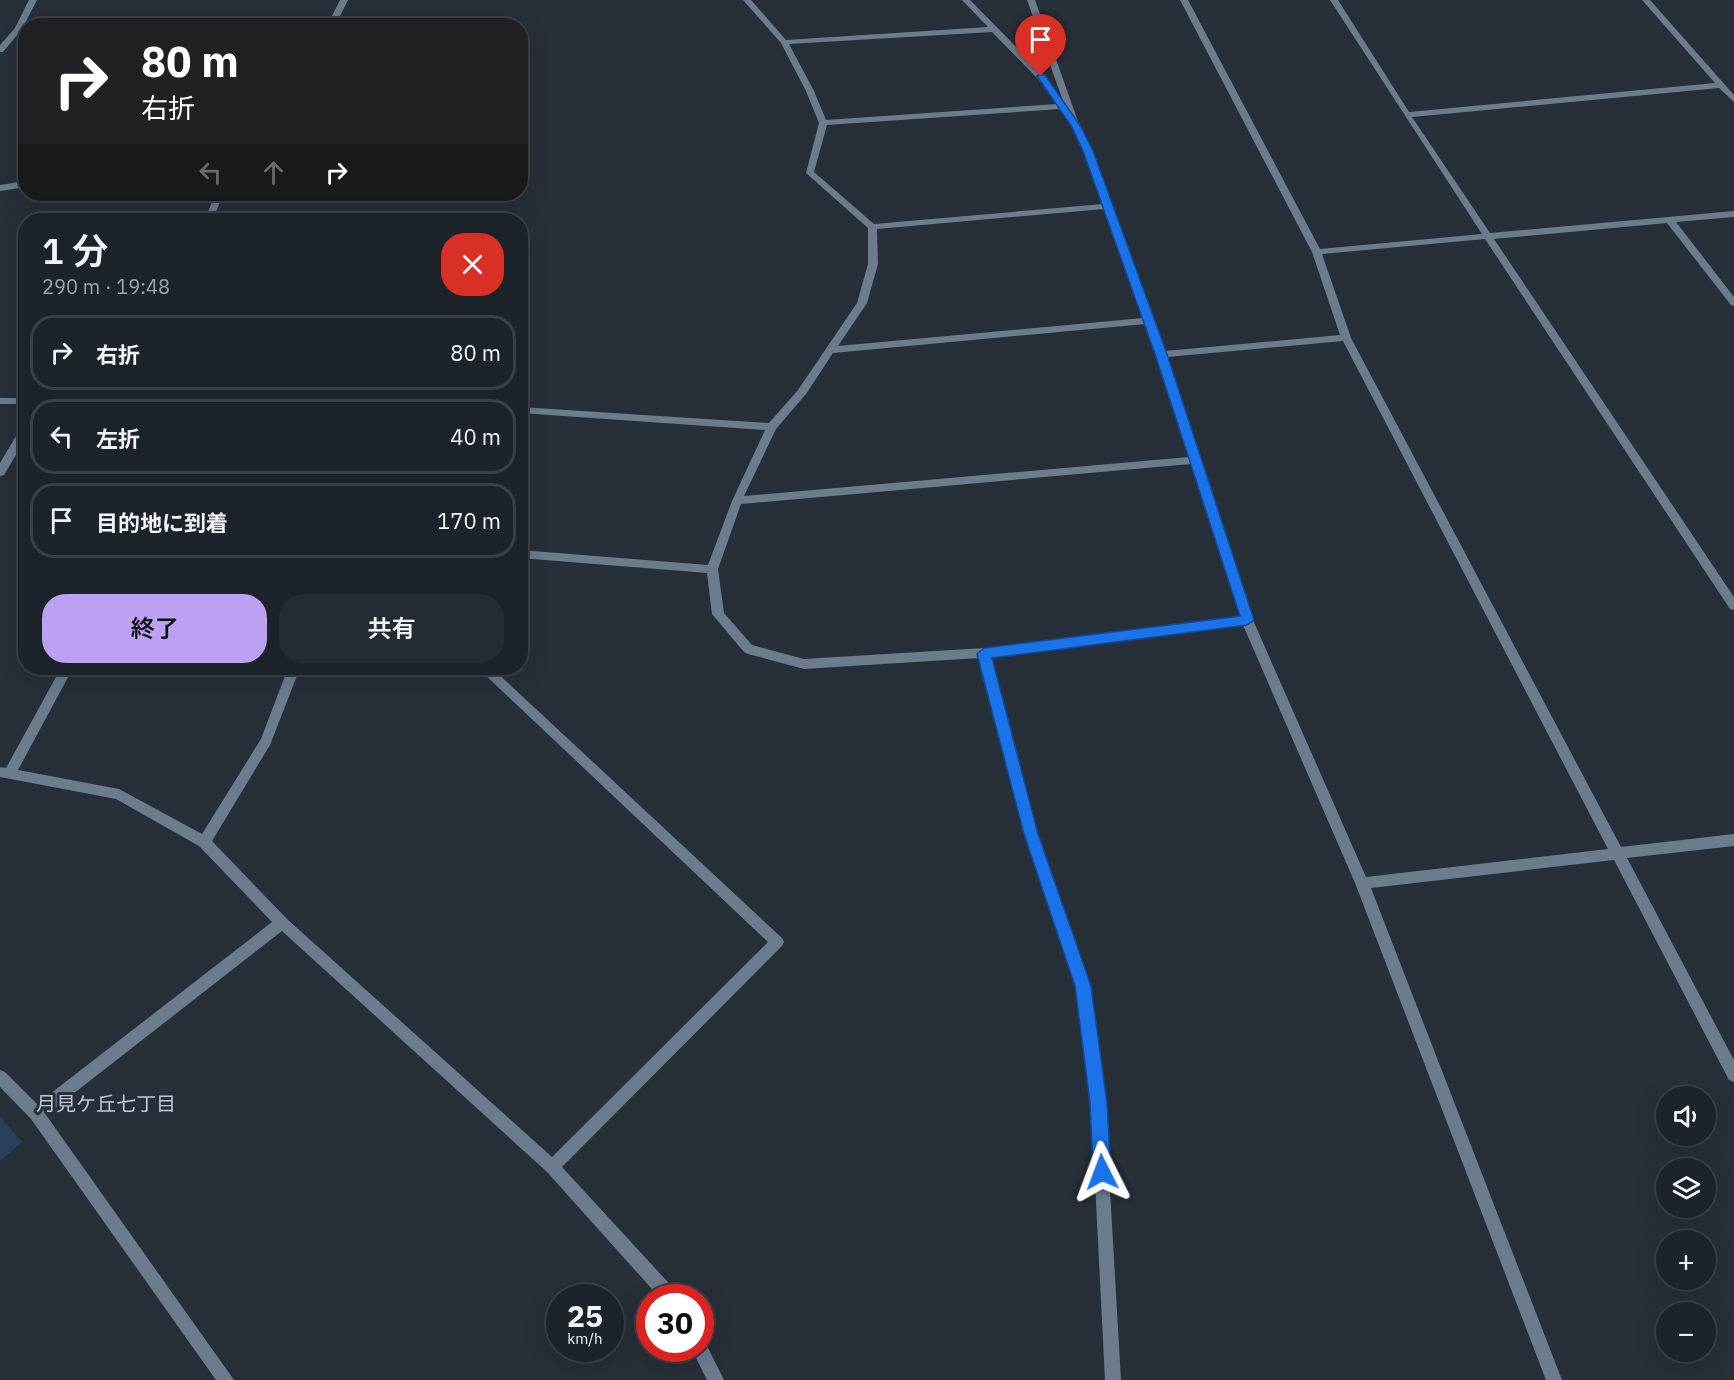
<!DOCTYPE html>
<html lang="ja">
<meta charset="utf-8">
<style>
body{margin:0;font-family:"IBM Plex Sans","Noto Sans JP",sans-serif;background:#252b33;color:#f1f3f6;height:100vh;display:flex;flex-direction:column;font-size:22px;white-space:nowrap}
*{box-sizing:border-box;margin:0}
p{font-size:20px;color:#a0a4a9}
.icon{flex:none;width:33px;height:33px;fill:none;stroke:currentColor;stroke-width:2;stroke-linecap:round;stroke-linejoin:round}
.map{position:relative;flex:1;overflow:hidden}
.drawer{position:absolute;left:18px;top:213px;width:510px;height:462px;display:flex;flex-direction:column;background:#1d232b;border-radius:24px;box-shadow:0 6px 24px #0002,0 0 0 2px #3b4047}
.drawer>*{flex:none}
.banner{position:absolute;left:18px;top:18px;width:510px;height:183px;border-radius:24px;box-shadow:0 6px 24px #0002,0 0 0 2px #3b4047;background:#202124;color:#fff;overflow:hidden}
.fabs{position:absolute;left:1656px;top:1086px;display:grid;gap:12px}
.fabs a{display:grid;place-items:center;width:60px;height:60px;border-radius:50%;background:#1d232b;box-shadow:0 6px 24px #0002,0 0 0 2px #3b4047;font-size:30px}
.speed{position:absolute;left:546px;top:1284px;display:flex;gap:12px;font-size:30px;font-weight:700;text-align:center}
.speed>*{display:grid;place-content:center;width:78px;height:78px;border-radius:50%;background:#1d232b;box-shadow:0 6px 24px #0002,0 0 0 2px #3b4047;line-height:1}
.speed small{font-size:15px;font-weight:400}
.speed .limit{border:9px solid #d22;background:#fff;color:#111}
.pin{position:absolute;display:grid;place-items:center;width:51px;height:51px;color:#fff;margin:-62px -26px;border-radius:50% 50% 50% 0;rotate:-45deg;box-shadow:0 0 6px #0007}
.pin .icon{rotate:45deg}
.me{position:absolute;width:66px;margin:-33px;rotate:357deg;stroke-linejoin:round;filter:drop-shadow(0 0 4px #0008)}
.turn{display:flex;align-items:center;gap:21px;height:126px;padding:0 24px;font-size:27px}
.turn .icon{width:78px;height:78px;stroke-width:2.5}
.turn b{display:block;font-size:42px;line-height:51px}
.lanes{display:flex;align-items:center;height:57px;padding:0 24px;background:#0003;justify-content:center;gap:30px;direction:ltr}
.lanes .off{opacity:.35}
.round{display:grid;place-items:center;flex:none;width:63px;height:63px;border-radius:24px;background:#252b33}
.headline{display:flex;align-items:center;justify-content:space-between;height:102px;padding:0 24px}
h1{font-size:36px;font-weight:600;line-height:45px}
.primary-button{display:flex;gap:12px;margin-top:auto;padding:12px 24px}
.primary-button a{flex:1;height:69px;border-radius:24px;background:#bca0f2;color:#111;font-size:24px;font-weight:600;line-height:69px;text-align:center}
.primary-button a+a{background:#252b33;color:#f1f3f6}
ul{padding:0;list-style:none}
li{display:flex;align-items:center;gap:18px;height:75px;margin:0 12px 9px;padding:0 12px;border:3px solid #3b4047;border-radius:24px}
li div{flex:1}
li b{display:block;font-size:22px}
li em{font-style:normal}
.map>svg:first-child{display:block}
.green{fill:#28405b}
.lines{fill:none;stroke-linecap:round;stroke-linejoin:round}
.lane{fill:#6c7c8d;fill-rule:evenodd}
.street{fill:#6c7c8d;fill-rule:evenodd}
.route{fill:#1a73e8;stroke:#114b97;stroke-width:1.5}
.labels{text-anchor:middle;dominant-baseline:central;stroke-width:6;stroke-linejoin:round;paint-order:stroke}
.near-neighbourhood-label{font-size:20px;fill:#bcc7d3;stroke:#272f39}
</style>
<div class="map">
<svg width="1734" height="1380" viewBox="0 0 1734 1380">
<rect width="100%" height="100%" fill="#272f39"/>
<path class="green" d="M 0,1116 L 22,1142 L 0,1161 Z"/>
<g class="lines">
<path class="lane" d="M 340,0 L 348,0 L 335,26 L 327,26 Z"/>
<path class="street" d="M 29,0 L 37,0 L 22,29 L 3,52 L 0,52 L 0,45 L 15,28 Z
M 743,0 L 751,0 L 786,40 L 988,27 L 962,0 L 970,0 L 1044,75 L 1063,101 L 1027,0 L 1035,0 L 1080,127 L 1092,151 L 1165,351 L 1340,335 L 1312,252 L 1180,0 L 1188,0 L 1320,249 L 1482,234 L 1330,0 L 1338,0 L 1409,112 L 1715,83 L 1642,0 L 1650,0 L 1734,95 L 1734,102 L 1719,88 L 1412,117 L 1490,233 L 1734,211 L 1734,217 L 1676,222 L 1734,297 L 1734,306 L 1731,305 L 1667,223 L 1494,239 L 1734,597 L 1734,610 L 1730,609 L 1485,239 L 1322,254 L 1351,338 L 1621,847 L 1734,834 L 1734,846 L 1627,858 L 1734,1060 L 1734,1082 L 1729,1080 L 1614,860 L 1371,888 L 1562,1380 L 1546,1380 L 1355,883 L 1243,625 L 991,657 L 1037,834 L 1090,986 L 1105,1103 L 1121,1380 L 1105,1380 L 1091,1103 L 1076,986 L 1025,834 L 979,658 L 804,669 L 748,654 L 744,652 L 712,614 L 707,573 L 520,558 L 520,550 L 708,565 L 732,501 L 765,430 L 520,413 L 520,407 L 769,423 L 798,390 L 857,303 L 868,264 L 868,228 L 806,173 L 819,123 L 806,91 L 781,43 ZM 992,32 L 1038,79 L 1057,104 L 826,120 L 814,91 L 789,44 ZM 1060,109 L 1063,113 L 1067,113 L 1084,151 L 1103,204 L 874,224 L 814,172 L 827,125 ZM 1104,209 L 1143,318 L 838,346 L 867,303 L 878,264 L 877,229 ZM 1146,324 L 1189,457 L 744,496 L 776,429 L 806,394 L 833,353 ZM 1343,341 L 1608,849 L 1366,877 L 1253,620 L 1167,357 ZM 1191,464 L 1240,616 L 984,648 L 804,659 L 752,645 L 724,613 L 718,569 L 741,504 Z
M 26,181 L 26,187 L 0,191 L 0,185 Z
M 215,194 L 223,194 L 213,220 L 205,220 Z
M 0,398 L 26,398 L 26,404 L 0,404 Z
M 26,425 L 26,438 L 4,475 L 0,476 L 0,463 L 22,426 Z
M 61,668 L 73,668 L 18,770 L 119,789 L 202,834 L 261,739 L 288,668 L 300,668 L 270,745 L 212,841 L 287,919 L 552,1157 L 768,942 L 481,671 L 479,668 L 492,668 L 782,938 L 784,942 L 782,946 L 562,1167 L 677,1292 L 679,1298 L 660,1298 L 547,1172 L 282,931 L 46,1115 L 234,1380 L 216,1380 L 31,1119 L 0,1087 L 0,1070 L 5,1072 L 37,1104 L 272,922 L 199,846 L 116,799 L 0,777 L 0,767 L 6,768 Z
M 700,1340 L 705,1342 L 724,1380 L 707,1380 L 691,1348 L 700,1348 Z"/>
</g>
<path class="route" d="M 1038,75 L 1045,75 L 1081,127 L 1093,151 L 1167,354 L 1254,620 L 1247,625 L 992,658 L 1038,834 L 1091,986 L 1107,1103 L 1111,1172 L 1108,1178 L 1102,1181 L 1096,1178 L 1093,1172 L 1090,1103 L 1075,986 L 1024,834 L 977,654 L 984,648 L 1240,616 L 1155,354 L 1083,151 L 1072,127 L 1037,76 Z"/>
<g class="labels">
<g class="near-neighbourhood-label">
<text x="106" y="1103">月見ケ丘七丁目</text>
</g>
</g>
</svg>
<div class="fabs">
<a><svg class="icon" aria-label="sound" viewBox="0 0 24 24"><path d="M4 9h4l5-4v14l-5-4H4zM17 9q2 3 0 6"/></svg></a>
<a><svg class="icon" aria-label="layers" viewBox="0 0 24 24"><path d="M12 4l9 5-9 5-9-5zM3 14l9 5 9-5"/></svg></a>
<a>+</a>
<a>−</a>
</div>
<div class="speed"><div>25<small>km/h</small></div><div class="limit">30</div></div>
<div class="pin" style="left:1041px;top:76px;background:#d93025"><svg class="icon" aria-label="arrive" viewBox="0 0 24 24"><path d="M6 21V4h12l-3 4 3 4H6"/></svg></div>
<svg class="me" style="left:1102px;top:1172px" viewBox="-20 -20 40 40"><path d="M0-17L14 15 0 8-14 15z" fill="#1a73e8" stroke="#fff" stroke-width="4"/></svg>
<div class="banner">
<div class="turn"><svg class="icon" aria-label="right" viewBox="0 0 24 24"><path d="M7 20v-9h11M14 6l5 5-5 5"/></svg><div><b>80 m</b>右折</div></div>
<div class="lanes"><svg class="icon off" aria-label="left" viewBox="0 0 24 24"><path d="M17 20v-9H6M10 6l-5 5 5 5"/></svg><svg class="icon off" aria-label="ahead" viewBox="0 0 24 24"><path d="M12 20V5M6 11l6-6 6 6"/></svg><svg class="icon" aria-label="right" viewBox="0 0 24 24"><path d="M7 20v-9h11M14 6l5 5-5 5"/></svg></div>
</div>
<section class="drawer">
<div class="headline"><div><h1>1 分</h1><p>290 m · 19:48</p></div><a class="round" style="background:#d93025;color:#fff"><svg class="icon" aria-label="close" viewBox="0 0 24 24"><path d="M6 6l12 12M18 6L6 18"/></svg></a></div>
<ul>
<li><svg class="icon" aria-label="right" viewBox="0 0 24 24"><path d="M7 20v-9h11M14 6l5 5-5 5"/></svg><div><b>右折</b></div><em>80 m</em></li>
<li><svg class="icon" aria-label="left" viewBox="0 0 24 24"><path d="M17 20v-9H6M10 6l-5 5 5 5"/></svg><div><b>左折</b></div><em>40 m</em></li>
<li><svg class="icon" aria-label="arrive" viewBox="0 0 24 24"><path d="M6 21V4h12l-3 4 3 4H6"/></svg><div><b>目的地に到着</b></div><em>170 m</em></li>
</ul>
<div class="primary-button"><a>終了</a><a>共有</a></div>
</section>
</div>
